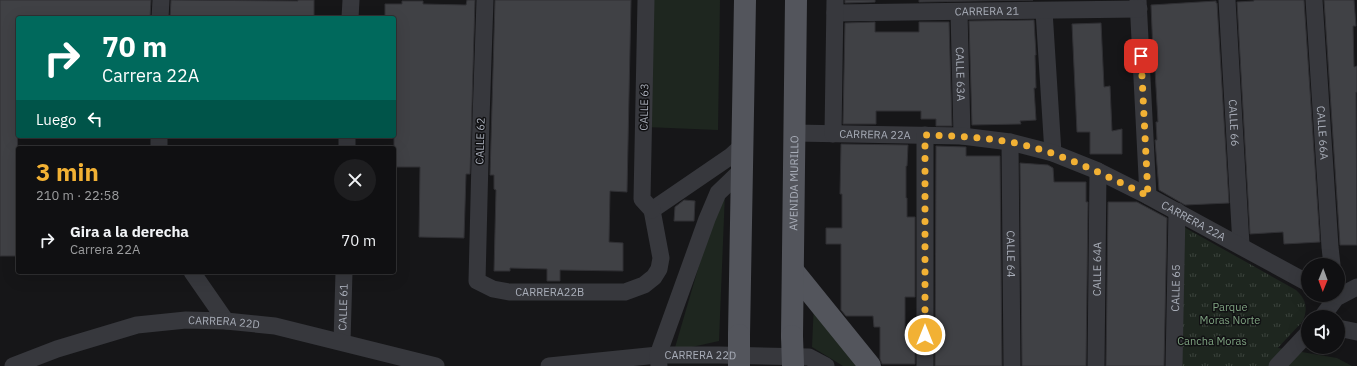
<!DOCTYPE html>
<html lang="es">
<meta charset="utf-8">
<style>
body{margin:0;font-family:"IBM Plex Sans",sans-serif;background:#1e1e20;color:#f1f3f6;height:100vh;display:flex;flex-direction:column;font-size:15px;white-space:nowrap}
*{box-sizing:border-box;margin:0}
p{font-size:13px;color:#9c9d9f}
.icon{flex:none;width:22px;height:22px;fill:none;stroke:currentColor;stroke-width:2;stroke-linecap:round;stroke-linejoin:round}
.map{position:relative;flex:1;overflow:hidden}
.panel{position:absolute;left:16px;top:146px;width:380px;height:128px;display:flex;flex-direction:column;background:#101012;border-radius:4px;box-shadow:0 4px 16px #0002,0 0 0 1px #303032}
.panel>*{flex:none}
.hud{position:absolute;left:16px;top:16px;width:380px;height:122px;border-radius:4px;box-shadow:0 4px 16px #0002,0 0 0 1px #303032;background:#00695c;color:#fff;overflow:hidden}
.needle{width:26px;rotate:181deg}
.buttons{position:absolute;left:1301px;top:258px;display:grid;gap:8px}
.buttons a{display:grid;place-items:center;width:44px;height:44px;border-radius:50%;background:#101012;box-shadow:0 4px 16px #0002,0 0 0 1px #303032;font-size:20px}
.pin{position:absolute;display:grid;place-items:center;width:34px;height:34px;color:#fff;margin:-17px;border-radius:8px;box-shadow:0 2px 6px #0006}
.me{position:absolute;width:44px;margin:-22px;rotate:0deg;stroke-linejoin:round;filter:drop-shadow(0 0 3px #0008)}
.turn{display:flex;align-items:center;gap:14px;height:84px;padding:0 20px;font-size:18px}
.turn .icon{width:52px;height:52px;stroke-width:2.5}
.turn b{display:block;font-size:28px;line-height:34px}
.then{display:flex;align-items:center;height:38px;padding:0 20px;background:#0003;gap:8px;font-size:15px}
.round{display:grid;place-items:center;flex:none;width:42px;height:42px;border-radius:21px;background:#1e1e20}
.overview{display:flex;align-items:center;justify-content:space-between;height:68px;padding:0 20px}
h1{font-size:24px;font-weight:700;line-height:30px;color:#f2b134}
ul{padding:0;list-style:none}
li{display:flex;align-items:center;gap:12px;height:52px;padding:0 20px}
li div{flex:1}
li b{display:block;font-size:15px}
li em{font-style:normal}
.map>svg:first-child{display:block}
.grass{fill:#1e261f}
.park{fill:url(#park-tufts)}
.building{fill:#404145;stroke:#303034}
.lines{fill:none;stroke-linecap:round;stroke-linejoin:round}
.minor{stroke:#37383d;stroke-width:17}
.primary{stroke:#53555c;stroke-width:22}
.primary-bridge{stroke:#53555c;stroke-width:22}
.route{stroke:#f2b134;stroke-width:7;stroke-dasharray:0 12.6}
.labels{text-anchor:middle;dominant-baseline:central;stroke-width:3;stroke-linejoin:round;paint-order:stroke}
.street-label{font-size:11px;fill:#a8adb8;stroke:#111113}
.park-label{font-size:11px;fill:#7fa381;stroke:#111113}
</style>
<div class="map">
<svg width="1357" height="366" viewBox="0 0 1357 366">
<defs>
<pattern id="park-tufts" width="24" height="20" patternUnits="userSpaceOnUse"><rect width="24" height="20" fill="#1e261f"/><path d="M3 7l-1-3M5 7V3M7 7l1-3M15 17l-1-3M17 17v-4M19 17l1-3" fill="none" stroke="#3c433d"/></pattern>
</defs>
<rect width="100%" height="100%" fill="#161618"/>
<path class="grass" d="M 653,0 L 720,0 L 718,130 L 646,127 Z
M 725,193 L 719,341 L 674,351 L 712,221 Z
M 814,302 L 862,366 L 843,366 L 812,347 Z
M 1262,345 L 1337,358 L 1352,366 L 1225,366 Z"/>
<path class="park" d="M 1182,226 L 1296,290 C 1306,299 1308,308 1303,321 L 1261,366 L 1175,366 Z"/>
<path class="building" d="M 0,0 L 151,0 L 150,18 L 18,18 L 17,256 L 0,256 Z
M 171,0 L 298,1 L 298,0 L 314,0 L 314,18 L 170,18 Z
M 467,0 L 475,0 L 470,174 L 466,174 L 464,238 L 419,237 L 420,167 L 394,167 L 394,18 L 385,18 L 385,4 L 402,4 L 402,1 L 423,1 L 423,4 L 466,5 Z
M 495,0 L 631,0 L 627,192 L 610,191 L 609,242 L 623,243 L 623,271 L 560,270 L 560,281 L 547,281 L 547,269 L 510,268 L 510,271 L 494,271 L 496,190 L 494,189 L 494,175 L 490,175 Z
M 845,0 L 875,0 L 875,2 L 845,3 Z
M 919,0 L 1033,0 L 919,2 Z
M 1254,0 L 1304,0 L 1320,242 L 1284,244 L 1283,232 L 1250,234 L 1237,2 L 1254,1 Z
M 1324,0 L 1354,0 L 1356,26 L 1353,26 L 1354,67 L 1357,66 L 1357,92 L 1356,92 L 1357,245 L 1340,245 Z
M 1216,1 L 1216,3 L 1217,3 L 1229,203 L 1185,205 L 1159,190 L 1155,140 L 1157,140 L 1156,122 L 1158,122 L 1154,52 L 1153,52 L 1151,5 Z
M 1034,20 L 1036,55 L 1035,55 L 1036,88 L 1034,88 L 1036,120 L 1020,121 L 1021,124 L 972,125 L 969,21 Z
M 875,22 L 875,32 L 919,32 L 919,22 L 949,22 L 952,126 L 936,126 L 936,119 L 921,119 L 921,111 L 876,111 L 876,124 L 843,124 L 845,23 Z
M 1101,23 L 1104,87 L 1110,86 L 1112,131 L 1122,129 L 1122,154 L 1090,154 L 1090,132 L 1077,132 L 1072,24 Z
M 841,144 L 908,145 L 907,166 L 906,166 L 906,198 L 907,198 L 907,217 L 915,217 L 915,297 L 905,297 L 905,330 L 915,330 L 915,364 L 882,364 L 880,359 L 880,327 L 874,327 L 873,316 L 846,316 L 841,310 L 841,244 L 826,244 L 826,228 L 842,228 L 842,194 L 840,194 Z
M 936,146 L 966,147 L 966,156 L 1000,156 L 1002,366 L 935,366 Z
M 1020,163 L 1048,165 L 1053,168 L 1054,182 L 1086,182 L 1086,202 L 1088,202 L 1086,366 L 1022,366 Z
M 684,200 L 695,201 L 694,221 L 674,221 L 675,207 Z
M 1108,202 L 1137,202 L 1167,218 L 1164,366 L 1106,366 Z"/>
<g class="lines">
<g class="minor">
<path id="s1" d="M 485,0 L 481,119 L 477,281 L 493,289 L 509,292 L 625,292 L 644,285 L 654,277 L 659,269 L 661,258 L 652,210 L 731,156 L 743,145"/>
<path d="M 646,0 L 642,199 L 652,210"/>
<path d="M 1138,0 L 1148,196"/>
<path id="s2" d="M 1227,0 L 1241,245"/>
<path id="s3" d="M 1314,0 L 1330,247 L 1332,265"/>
<path d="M 1044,11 L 1053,153"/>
<path id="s4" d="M 959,12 L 962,136"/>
<path id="s5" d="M 835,13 L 1139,9"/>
<path d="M 160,18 L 161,0"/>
<path d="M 350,18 L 351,0"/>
<path id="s6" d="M 794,133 L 962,136 L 1010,142 L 1053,153 L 1098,171 L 1148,196 L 1308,283"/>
<path d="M 833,134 L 835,0"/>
<path d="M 925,135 L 925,366"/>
<path d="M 159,136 L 159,148"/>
<path id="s7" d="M 1010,142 L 1012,366"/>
<path d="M 347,148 L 347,136"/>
<path d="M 192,272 L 226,321"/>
<path d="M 1322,317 L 1336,298 L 1357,287"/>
<path d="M 1338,328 L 1357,332"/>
<path id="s8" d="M 342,342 L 344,272"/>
<path id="s9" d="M 13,366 L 57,349 L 137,325 L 186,320 L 226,321 L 275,326 L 436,366"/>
<path id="s10" d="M 549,366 L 658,355 L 719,355 L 809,357 L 826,366"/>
<path d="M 659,366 L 658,355 L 707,219 L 718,193 L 743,169"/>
<path id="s11" d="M 1096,366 L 1098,171"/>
<path id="s12" d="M 1174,366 L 1177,211"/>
<path d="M 1277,366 L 1308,333"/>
</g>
<g class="primary">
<path d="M 794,272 L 870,366"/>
<path d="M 739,335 L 745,0"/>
<path id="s13" d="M 792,336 L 796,0"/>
</g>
<path class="primary-bridge" d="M 792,336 L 793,366
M 739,366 L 739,335"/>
</g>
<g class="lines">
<path class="route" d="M 925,335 L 925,135 C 953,136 982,137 1010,142 C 1059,151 1104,175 1148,196 L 1141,56"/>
</g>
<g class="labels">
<g class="street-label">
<text stroke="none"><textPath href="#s5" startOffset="152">CARRERA 21</textPath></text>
<text stroke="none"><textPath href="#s4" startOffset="62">CALLE 63A</textPath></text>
<text transform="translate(644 107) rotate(-89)">CALLE 63</text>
<text stroke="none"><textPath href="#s2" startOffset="123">CALLE 66</textPath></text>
<text stroke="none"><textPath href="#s3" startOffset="133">CALLE 66A</textPath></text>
<text stroke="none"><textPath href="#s6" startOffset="81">CARRERA 22A</textPath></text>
<text transform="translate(480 141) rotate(-88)">CALLE 62</text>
<text stroke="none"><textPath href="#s13" startOffset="153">AVENIDA MURILLO</textPath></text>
<text stroke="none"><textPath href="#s6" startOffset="417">CARRERA 22A</textPath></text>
<text stroke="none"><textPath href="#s7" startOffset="112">CALLE 64</textPath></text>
<text stroke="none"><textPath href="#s11" startOffset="97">CALLE 64A</textPath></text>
<text stroke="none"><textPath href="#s12" startOffset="78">CALLE 65</textPath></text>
<text stroke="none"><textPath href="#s1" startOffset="356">CARRERA22B</textPath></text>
<text stroke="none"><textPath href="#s8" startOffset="35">CALLE 61</textPath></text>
<text stroke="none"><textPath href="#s9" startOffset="218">CARRERA 22D</textPath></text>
<text stroke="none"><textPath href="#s10" startOffset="152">CARRERA 22D</textPath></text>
</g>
<g class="park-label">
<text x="1230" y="307">Parque<tspan x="1230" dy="13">Moras Norte</tspan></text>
<text x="1212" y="341">Cancha Moras</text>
</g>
</g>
</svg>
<div class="buttons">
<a><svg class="needle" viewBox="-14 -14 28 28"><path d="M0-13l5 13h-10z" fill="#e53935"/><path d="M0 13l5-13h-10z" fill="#9c9d9f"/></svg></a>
<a><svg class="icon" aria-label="sound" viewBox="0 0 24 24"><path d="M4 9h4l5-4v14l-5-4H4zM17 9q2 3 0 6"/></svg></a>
</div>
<div class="pin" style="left:1141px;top:56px;background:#d93025"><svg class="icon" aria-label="arrive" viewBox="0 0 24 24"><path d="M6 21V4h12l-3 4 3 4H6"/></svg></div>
<svg class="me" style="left:925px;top:335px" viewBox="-20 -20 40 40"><circle r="17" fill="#f2b134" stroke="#fff" stroke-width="3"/><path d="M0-11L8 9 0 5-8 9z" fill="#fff"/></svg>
<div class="hud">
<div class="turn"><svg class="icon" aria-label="right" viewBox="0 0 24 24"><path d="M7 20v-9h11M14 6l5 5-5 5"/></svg><div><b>70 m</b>Carrera 22A</div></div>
<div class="then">Luego<svg class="icon" aria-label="left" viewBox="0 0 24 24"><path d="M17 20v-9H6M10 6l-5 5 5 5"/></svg></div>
</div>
<section class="panel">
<div class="overview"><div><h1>3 min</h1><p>210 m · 22:58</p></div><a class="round"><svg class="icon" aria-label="close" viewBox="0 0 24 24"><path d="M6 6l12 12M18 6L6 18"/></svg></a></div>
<ul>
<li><svg class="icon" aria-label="right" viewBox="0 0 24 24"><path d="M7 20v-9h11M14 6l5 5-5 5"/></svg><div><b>Gira a la derecha</b><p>Carrera 22A</p></div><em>70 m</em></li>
</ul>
</section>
</div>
